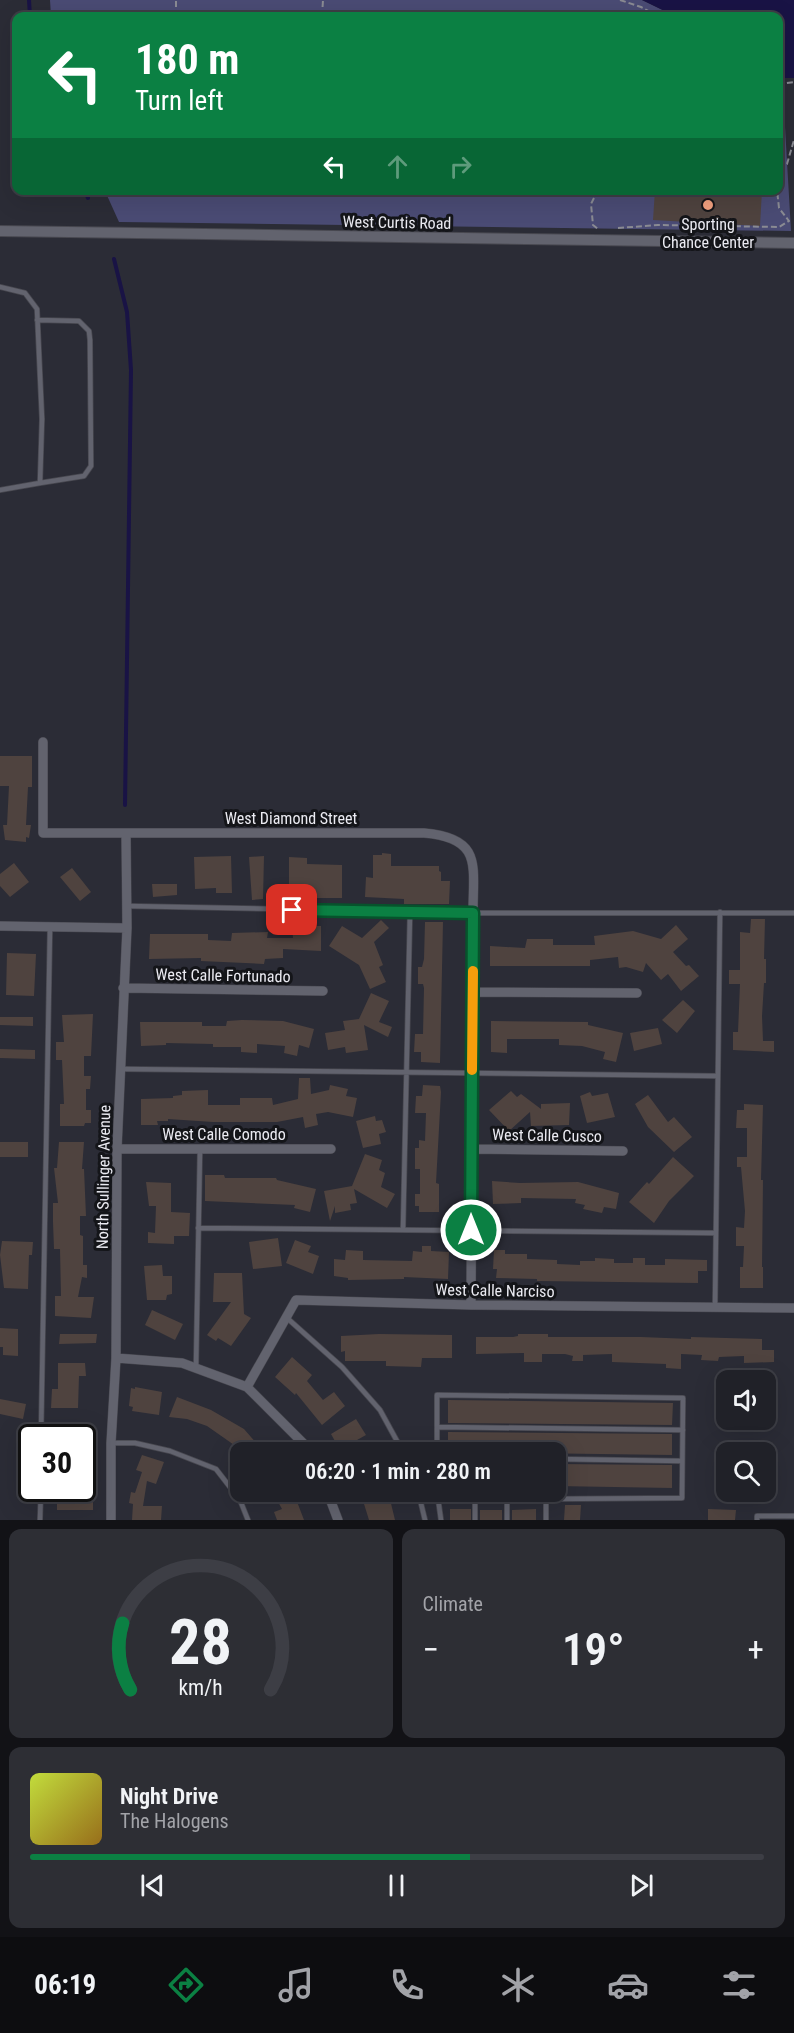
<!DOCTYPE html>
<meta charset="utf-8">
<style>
:root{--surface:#202128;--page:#2d2e34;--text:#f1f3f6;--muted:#a2a3a8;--line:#3d3e45;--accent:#0b8043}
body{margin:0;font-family:"Roboto Condensed",sans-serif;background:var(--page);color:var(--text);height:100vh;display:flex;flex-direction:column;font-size:22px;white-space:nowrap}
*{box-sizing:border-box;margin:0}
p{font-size:20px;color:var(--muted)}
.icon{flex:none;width:33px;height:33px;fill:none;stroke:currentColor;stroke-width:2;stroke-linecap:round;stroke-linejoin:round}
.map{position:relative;height:1520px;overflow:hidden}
.panel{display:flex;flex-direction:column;gap:9px;padding:9px;background:#121216;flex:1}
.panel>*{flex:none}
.top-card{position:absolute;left:12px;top:12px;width:771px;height:183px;border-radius:12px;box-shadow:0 6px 24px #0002,0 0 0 2px var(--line);background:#0b8043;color:#fff;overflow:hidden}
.controls{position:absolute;left:716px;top:1370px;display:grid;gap:12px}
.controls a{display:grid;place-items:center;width:60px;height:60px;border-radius:12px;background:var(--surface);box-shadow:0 6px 24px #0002,0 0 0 2px var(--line);font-size:30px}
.speed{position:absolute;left:18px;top:1424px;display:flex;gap:12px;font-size:30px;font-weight:700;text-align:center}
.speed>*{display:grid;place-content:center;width:78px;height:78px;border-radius:50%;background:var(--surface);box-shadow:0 6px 24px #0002,0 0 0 2px var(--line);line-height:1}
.speed .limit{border:3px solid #111;border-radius:9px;background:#fff;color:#111}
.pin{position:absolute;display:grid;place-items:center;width:51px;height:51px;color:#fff;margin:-26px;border-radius:12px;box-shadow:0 3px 9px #0006}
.me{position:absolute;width:66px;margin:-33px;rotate:0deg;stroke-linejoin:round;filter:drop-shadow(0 0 4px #0008)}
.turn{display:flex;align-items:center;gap:21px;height:126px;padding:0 24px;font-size:27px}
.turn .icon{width:78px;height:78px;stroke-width:2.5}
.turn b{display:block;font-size:42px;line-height:51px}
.lanes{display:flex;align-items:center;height:57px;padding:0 24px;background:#0003;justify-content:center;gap:30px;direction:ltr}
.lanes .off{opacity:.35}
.big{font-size:45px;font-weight:600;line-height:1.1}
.panel .widget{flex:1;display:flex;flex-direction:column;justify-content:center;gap:9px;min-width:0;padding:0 21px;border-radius:12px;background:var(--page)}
.panel .dial{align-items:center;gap:0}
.dial svg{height:156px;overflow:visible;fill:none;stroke:var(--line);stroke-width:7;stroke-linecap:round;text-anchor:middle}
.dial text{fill:var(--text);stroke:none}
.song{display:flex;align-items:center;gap:18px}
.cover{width:72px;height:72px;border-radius:9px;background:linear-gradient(135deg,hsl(70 70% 55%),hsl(40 70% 35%))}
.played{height:6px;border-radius:3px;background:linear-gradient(90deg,var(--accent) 60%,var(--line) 60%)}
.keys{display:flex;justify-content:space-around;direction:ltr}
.heat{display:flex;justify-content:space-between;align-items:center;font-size:33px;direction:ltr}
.panel .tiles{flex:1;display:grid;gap:9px;grid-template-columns:1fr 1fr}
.widget:last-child{grid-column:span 2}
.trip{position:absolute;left:230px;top:1442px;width:336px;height:60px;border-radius:12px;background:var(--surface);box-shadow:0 6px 24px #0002,0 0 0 2px var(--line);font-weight:600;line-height:60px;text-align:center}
.menu{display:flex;height:96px;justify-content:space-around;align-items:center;background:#0d0d10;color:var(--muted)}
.menu .icon{width:42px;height:42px}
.menu .current{color:var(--accent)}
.menu b{font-size:27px;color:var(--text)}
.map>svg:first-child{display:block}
.green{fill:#4a4b74}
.water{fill:#191345}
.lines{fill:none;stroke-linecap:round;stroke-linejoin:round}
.stream{stroke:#191345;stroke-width:4}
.building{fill:#4f433f}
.service-casing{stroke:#484850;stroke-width:6}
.minor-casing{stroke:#484850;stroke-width:10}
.tertiary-casing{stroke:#484850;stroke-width:12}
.path{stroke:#8a8b93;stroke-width:2;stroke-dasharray:6 3;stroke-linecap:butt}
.service{stroke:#62636e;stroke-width:4.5}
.minor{stroke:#62636e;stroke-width:9}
.tertiary{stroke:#62636e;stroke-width:10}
.route-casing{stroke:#07532c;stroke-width:15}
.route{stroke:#0b8043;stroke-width:10}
.slow{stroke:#f59e0b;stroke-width:10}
.poi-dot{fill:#f2a07f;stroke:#141519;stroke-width:2}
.labels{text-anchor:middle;stroke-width:6;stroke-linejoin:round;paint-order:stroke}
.street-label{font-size:16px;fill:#ebebf2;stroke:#141519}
.poi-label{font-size:16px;fill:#ebebf2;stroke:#141519}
</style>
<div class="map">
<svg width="794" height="1520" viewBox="0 0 794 1520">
<rect width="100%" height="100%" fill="#2b2c36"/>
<!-- green -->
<path class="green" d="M50 0H642L675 16H51Z
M779 89 783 92 791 231 119 222 105 191 778 190Z"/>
<!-- water -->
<path class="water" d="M642 0H794V78H779L778 16H675Z"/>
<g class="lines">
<!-- stream -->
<path class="stream" d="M29 0 30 16
M85 190 88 198
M114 259 127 312 131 370 125 805"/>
</g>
<!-- building -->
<path class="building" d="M655 190H762L760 226 653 220Z
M0 756H32V787H28L26 825H31L29 838 26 837V842L5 840 3 825H7L9 786H0Z
M382 853 391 854V866H439V871L441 872V881H450L449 904H404V899L365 897 366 877 373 878V855H382Z
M231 856 232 893H216V888L195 889 194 857Z
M264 856 263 899 252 900 249 857Z
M289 857 307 858V864L342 865V898H289Z
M14 863 29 882 10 897 0 886V874Z
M72 868 91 892 80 901 60 877Z
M152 884H177V895L153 897Z
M751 919H765L764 959H766V983H764L762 1016 763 1041H774V1052L733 1050V1032H738L740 984H729V970H740V932L750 933Z
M381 920 389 928 374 942 383 965 379 967 386 982 370 989 359 965 329 946 342 926 362 938Z
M425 922H443L440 1063 421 1062V1052H414L415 1034H423L424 988 423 984H418V967H422L424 959Z
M676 925 688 939 673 952 686 966 689 965 699 976 681 991 668 974 661 980 646 963 643 972 626 967 619 968 618 957 590 960V966H490V946L525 948 527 939H553V945H595L594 936 633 931 661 939Z
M292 926H321V951L283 949V958L265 959 264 964 201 961V958L149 959 150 934H208V940L231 941 232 933 268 932 267 938H293Z
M7 953 36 954 34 996 6 995Z
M371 993 389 1001 379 1022 392 1027 388 1037 364 1025 368 1050 346 1053 345 1047 328 1050 325 1033 345 1030 343 1021 359 1019Z
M683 1000 695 1011 677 1033 662 1020Z
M93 1014 91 1056H84V1076H91L90 1089H86V1110H91V1123H85L84 1126H60V1104H64L62 1060H56V1042H64L62 1015Z
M0 1017H33V1026L0 1025Z
M242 1020 283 1021 314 1029 309 1048 299 1045 297 1056 284 1053 285 1046 257 1044V1053L241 1052V1047H213V1044L166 1043V1045L141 1046 140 1022H202V1026H226L227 1021Z
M491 1021 588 1022V1025L623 1033 616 1062 603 1059 605 1052 582 1046 559 1045V1039H507V1053L491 1052Z
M658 1028 662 1044 634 1051 630 1033Z
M0 1049 35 1050V1059L0 1058Z
M299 1078H310L311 1094 329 1090 330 1085 348 1089 346 1096 357 1098 353 1117 328 1112 316 1114 318 1125 305 1128 303 1117 277 1122H213L168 1119V1121H157L158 1125H141V1099L173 1098V1096L182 1095V1091L208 1090V1105H240V1098H272L273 1105 298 1099Z
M423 1085 440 1086 441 1092 436 1183 439 1184V1212H419V1206H415V1194H420V1169H415V1148H419V1140L425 1141 426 1113H415L416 1096H422Z
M511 1091 517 1097 521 1094 541 1109V1104L570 1103 569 1125 531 1126 530 1112 509 1131 489 1110Z
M590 1092 592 1096 608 1093 615 1117 587 1123 580 1096Z
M648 1095 668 1122 674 1117 692 1137 674 1152 648 1127 635 1104Z
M744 1104 763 1105 761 1180H763L762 1267H763V1288H740V1267H743L744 1246H736V1227L744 1228 745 1211 741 1167H737V1157H747V1128H736L737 1110H744Z
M375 1116 376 1121 382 1120 386 1132 379 1134 381 1144 363 1148 356 1121Z
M0 1142H28V1157H0Z
M59 1142H84L82 1169H84L86 1216H80V1235L83 1236V1265H87V1278L82 1277 78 1297H94L91 1318 55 1316V1296H61L60 1249H54L53 1222V1203H58L54 1168H57Z
M365 1154 382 1160 379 1170 385 1173 381 1187 395 1194 387 1208 354 1189 357 1203 350 1204 351 1210 335 1213V1206L330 1221 324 1191 352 1186Z
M673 1157 694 1176 669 1201 654 1223 629 1202 647 1182 649 1184Z
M205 1175H224L225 1178H276L277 1180 316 1189 310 1212 294 1208 295 1205 205 1201Z
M492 1181 520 1183 578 1182 619 1193 616 1209 604 1207 602 1213 583 1209 585 1205 575 1203 576 1199 521 1198V1203L493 1204Z
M146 1182 171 1183V1212L190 1213 189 1236H174V1244L148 1243V1232L155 1233 156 1206H149Z
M278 1238 282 1266 253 1269 249 1242Z
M295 1240 311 1246 308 1252 319 1256 313 1274 286 1263Z
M2 1241 33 1242 32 1255H29L28 1289 4 1288 0 1255Z
M422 1246H431V1251L449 1252 448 1279 404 1277V1279L348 1280V1278L334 1276V1259L345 1260 346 1250 363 1251V1260L412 1261 413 1251 422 1252Z
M494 1250H505V1254H527V1259L557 1260V1264L580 1265V1261H595V1258L614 1259V1263H633V1258H645V1265H665V1259L707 1260V1271H698V1283L537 1281V1279L496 1278 497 1269H493Z
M162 1265 163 1276H172V1294L167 1295 166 1300H147L144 1266Z
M214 1273H242L244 1314 251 1318 231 1346 218 1338 216 1341 207 1335 231 1302H213Z
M152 1310 183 1324 175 1340 145 1325Z
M0 1328 18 1329V1356L3 1355V1347H0Z
M60 1334H97L96 1343 59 1344Z
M379 1334 452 1335V1358H422L421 1367 386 1366V1361H345V1351L341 1352V1336Z
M518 1334H548V1337H641L691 1339V1337L762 1339V1350H774V1362L744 1363V1356L719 1357 718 1361 701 1360 702 1355 681 1354V1369L666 1368V1364L612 1362V1354L583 1355V1361H572L573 1356 565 1354H542V1362H524V1353L476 1354V1337H513L518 1336Z
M292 1357 312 1375 307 1381 323 1400 334 1392 345 1406 322 1425 296 1393 295 1395 275 1377Z
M58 1363H85L86 1376H79L78 1408H51L52 1389H58Z
M135 1387 162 1392 159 1415 132 1411 133 1407 129 1406 131 1388 135 1389Z
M177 1397 211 1410 244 1429 264 1452H232L237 1447 207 1426 187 1419 169 1417Z
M0 1399 26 1404 23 1419 0 1414Z
M448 1400 673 1403 672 1425 448 1423Z
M356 1419 366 1435 357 1440 362 1452H341L331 1434Z
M46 1428H77V1437H45Z
M448 1432 672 1434V1455L448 1452Z
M142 1455 164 1462 156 1484 147 1481 143 1506H162L161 1520H132L133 1504 129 1503 131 1492 135 1493 142 1472 136 1470Z
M555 1464 672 1465V1488L555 1486Z
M272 1491H293L304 1520H277L274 1512 282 1509Z
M360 1491H388L395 1520H369Z
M93 1495V1510H57V1496Z
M565 1505H581L580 1520H564Z
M450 1509H471V1520H450Z
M536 1509V1520H512V1510Z
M708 1509 736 1510 735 1520H708Z
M480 1510H502V1520H480Z"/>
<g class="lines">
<defs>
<path id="service" d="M0 287 25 293 37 309 42 419 40 483 0 490
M37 320 79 321 89 331 90 340 91 466 84 476 40 483
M127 906 473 913H794
M121 1069 718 1076
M198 1228 716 1233
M403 1230 410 913
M715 1308 720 912
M287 1318 342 1367 380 1410 403 1452
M196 1368 200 1149
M437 1427 683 1430
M41 1437 50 927
M111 1443H135L170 1451 216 1469 240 1500 248 1520
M437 1452V1395L683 1398 682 1498 546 1499V1520
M555 1459 682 1461
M418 1491 425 1520
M437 1491 441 1520
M438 1497 546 1499
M40 1520 41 1488
M475 1520V1498
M507 1520V1498
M757 1520V1516H794"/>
<path id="minor" d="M43 742V833H424C483 838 473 866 473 913L471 1305
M0 926 127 928
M123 988 323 991
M473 992 637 993
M117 1149H331
M471 1149 623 1151
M116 1358 182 1363 247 1387 312 1452
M247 1387 296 1300 471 1305 794 1308
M327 1491 338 1520
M111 1520V1443L116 1358 117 1149 127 928 126 834"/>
<path id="tertiary" d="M0 231 794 243"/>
</defs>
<!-- service casing -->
<use href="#service" class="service-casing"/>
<!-- minor casing -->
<use href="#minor" class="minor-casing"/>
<!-- tertiary casing -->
<use href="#tertiary" class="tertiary-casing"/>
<!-- path -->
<path class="path" d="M620 0 641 7 658 16
M176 11 322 12
M176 16V0
M322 16 323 0
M778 84 794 82
M778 166 787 164 794 140
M598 190 591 204 593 225 598 229
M618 228 658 225 779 227 789 221 779 208 777 190"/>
<!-- service -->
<use href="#service" class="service"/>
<!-- minor -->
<use href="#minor" class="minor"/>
<!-- tertiary -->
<use href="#tertiary" class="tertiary"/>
</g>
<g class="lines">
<defs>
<path id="route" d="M292 910 473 913 471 1230"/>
</defs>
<!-- route casing -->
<use href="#route" class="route-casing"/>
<!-- route -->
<use href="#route" class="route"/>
<!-- slow -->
<path class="slow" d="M472 1070 473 971"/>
</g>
<!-- markers -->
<circle class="poi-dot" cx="708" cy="205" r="6"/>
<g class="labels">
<!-- street labels -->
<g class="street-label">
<text transform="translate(397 222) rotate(1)" y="6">West Curtis Road</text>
<text x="291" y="824">West Diamond Street</text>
<text transform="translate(223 975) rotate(1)" y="6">West Calle Fortunado</text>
<text x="224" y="1140">West Calle Comodo</text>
<text transform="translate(547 1135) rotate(1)" y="6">West Calle Cusco</text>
<text transform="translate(103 1177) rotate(-89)" y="6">North Sullinger Avenue</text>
<text transform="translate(495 1290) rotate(1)" y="6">West Calle Narciso</text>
</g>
<!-- poi labels -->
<g class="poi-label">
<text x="708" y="230">Sporting<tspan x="708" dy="18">Chance Center</tspan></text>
</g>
</g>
</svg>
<div class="controls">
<a><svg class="icon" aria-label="sound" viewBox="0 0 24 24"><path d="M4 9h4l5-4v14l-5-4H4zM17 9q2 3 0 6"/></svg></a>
<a><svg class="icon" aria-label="search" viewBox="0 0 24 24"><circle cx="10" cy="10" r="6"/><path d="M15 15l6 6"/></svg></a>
</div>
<div class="speed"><div class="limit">30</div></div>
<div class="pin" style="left:292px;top:910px;background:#d93025"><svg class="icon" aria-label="arrive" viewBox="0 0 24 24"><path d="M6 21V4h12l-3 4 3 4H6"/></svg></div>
<svg class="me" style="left:471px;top:1230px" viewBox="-20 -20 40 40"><circle r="17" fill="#0b8043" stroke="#fff" stroke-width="3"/><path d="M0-11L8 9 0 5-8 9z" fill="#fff"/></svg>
<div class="trip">06:20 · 1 min · 280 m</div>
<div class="top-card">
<div class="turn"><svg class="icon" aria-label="left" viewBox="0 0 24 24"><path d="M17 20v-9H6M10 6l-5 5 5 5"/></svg><div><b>180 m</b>Turn left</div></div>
<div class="lanes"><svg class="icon" aria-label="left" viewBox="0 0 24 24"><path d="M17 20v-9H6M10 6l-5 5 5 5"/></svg><svg class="icon off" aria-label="ahead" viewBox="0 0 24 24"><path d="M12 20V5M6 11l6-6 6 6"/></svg><svg class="icon off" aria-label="right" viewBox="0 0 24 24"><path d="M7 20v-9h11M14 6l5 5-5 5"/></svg></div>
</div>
</div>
<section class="panel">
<div class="tiles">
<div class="widget dial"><svg viewBox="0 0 100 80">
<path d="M14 69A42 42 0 1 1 86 69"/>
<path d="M14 69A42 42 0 0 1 10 35" stroke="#0b8043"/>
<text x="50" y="56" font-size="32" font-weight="700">28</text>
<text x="50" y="72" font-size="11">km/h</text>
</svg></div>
<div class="widget"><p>Climate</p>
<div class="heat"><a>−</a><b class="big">19°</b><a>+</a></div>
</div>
<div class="widget">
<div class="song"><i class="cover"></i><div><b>Night Drive</b><p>The Halogens</p></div></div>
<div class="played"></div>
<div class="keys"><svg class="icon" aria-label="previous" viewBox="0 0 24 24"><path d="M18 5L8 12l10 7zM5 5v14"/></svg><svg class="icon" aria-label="pause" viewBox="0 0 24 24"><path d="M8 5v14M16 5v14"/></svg><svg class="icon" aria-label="next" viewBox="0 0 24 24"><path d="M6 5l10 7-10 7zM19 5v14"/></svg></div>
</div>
</div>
</section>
<nav class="menu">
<b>06:19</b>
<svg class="icon current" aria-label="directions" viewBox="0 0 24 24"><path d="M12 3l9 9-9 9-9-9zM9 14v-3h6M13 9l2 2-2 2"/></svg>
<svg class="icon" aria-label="music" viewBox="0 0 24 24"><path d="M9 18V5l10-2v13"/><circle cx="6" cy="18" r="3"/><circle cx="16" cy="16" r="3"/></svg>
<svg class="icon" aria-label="phone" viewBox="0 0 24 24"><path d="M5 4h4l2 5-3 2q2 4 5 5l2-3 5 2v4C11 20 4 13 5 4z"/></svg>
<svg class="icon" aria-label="climate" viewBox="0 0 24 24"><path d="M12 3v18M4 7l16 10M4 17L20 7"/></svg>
<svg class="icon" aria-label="car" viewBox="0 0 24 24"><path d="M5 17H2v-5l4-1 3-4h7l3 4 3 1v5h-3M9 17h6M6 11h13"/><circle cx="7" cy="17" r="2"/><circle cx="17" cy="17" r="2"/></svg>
<svg class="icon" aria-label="filters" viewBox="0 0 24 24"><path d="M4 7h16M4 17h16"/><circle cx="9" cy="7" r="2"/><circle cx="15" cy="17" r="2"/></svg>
</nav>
